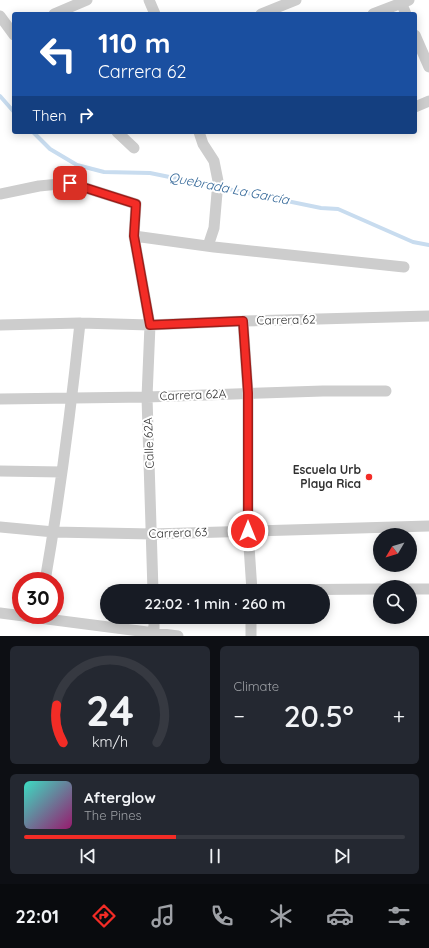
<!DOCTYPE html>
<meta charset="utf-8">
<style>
:root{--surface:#171b24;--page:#242831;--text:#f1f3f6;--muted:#9ea1a6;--line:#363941;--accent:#f32c26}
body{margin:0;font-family:Quicksand,sans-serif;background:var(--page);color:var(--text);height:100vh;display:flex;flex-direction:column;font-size:15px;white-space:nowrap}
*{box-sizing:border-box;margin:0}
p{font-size:13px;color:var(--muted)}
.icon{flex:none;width:22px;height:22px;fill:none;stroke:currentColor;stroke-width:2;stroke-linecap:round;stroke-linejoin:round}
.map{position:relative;height:636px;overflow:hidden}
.side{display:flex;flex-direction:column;gap:10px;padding:10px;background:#0d0f14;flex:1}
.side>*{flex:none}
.top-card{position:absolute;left:12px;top:12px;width:405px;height:122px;border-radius:4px;box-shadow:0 2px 10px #0003;background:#1a4fa0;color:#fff;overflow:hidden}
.needle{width:26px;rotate:232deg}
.tools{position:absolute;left:373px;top:528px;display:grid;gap:8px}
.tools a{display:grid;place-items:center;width:44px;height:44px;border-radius:50%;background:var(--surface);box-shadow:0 2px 10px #0003;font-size:20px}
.speed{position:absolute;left:12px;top:572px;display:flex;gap:8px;font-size:20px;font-weight:700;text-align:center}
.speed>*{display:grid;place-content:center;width:52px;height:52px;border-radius:50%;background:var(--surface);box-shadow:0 2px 10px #0003;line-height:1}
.speed .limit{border:6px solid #d22;background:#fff;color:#111}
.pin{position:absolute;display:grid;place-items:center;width:34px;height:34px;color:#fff;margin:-17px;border-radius:8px;box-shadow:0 2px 6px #0006}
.me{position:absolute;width:44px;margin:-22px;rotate:0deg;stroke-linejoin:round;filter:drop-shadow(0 0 3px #0008)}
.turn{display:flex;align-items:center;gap:14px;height:84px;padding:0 20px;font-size:18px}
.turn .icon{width:52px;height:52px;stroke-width:2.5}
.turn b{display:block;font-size:28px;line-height:34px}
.then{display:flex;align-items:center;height:38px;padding:0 20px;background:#0003;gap:8px;font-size:15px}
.big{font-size:30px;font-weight:600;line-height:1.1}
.side .widget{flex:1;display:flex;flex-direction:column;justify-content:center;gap:6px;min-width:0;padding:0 14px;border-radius:6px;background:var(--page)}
.side .dial{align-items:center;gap:0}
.dial svg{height:104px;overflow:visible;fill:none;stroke:var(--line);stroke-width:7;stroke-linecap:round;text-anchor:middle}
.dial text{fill:var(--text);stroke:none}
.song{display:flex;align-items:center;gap:12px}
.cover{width:48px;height:48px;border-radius:6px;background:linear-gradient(135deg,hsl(170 70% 55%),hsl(320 70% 35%))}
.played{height:4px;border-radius:2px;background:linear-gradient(90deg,var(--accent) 40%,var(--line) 40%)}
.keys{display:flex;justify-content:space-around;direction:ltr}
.heat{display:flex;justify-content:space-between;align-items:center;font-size:22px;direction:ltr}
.side .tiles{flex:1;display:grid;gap:10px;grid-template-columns:1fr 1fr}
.widget:last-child{grid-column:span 2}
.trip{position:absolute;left:100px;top:584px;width:230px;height:40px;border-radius:20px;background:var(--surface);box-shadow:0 2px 10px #0003;font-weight:600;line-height:40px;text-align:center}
.tab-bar{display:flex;height:64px;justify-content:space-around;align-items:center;background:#090b0e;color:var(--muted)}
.tab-bar .icon{width:28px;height:28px}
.tab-bar .selected{color:var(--accent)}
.tab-bar b{font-size:18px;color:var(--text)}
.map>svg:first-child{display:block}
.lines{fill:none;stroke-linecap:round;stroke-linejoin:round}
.stream{stroke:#c8dcef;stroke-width:4}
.street{stroke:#cdcdcd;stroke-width:11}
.route-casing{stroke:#9e1d19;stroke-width:10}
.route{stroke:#f32c26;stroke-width:7}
.poi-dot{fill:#f32c26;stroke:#fff;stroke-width:1.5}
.labels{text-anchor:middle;stroke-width:4;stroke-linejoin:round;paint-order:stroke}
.street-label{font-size:12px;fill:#303030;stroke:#fff}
.poi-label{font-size:12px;font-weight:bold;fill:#303030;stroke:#fff;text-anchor:end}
.water-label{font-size:13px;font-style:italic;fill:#376a9a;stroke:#fff}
</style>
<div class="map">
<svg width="429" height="636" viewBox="0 0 429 636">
<rect width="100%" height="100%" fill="#fff"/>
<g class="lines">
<!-- stream -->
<path class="stream" d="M0 96 14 112
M33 132 50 149 77 165 104 172 150 173 321 208 338 209 413 242 429 245"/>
<!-- street -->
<path class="street" d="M149 0 155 14
M400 0 406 14
M54 14 87 0
M261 14 296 0
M373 14 409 0
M0 16 14 35
M415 35 429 67
M415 107 429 101
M117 132 134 148
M199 132 203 144 214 161 218 181 214 228 208 246
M0 194 39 186 70 183 136 204 134 236 150 325 147 397 153 591
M134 236 214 247 404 267
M243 321 248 393V531L252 591
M0 325 80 323 150 325 243 321 429 316
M0 399 147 397 323 391H386
M0 471 62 472
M0 527 54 532 152 534 429 526
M45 581C60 495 71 409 80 323
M410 589H429
M252 590 380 589
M0 613 178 636
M154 617V632
M251 636V617"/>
</g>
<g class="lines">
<defs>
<path id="route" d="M70 183 136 204 134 236 150 325 243 321 248 393V531"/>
</defs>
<!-- route casing -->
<use href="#route" class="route-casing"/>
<!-- route -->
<use href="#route" class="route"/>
</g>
<!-- markers -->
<circle class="poi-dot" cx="369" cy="477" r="4"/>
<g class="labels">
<!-- street labels -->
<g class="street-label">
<text transform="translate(286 320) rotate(-1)" y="4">Carrera 62</text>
<text transform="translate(193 395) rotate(-2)" y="4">Carrera 62A</text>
<text transform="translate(149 443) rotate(-92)" y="4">Calle 62A</text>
<text transform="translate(178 533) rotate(-2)" y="4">Carrera 63</text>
</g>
<!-- poi labels -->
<g class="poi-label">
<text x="361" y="474">Escuela Urb<tspan x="361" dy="14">Playa Rica</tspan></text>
</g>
<!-- water labels -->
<g class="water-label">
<text transform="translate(229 188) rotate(11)" y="5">Quebrada La García</text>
</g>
</g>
</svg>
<div class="tools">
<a><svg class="needle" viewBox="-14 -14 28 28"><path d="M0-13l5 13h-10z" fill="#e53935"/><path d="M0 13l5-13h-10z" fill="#9ea1a6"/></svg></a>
<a><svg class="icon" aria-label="search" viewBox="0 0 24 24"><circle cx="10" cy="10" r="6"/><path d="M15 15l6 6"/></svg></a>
</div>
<div class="speed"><div class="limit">30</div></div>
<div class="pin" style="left:70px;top:183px;background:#d93025"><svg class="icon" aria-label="arrive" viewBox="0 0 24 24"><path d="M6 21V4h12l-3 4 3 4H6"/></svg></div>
<svg class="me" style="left:248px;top:531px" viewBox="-20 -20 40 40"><circle r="17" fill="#f32c26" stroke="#fff" stroke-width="3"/><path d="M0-11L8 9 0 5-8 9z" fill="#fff"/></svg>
<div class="trip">22:02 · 1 min · 260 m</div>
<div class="top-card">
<div class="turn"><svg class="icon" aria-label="left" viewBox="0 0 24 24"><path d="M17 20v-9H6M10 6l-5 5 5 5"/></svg><div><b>110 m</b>Carrera 62</div></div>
<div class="then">Then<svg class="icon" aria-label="right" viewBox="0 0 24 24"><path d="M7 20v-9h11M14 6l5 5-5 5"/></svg></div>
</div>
</div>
<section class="side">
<div class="tiles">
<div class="widget dial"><svg viewBox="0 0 100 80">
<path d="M14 69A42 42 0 1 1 86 69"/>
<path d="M14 69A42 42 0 0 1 9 40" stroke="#f32c26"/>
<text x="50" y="56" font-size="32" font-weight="700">24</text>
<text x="50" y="72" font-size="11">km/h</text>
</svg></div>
<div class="widget"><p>Climate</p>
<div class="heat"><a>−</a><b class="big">20.5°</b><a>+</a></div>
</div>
<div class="widget">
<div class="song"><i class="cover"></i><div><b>Afterglow</b><p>The Pines</p></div></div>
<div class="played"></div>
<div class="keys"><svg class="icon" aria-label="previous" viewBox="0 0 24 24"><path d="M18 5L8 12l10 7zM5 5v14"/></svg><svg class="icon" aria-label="pause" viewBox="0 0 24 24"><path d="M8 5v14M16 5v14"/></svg><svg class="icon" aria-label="next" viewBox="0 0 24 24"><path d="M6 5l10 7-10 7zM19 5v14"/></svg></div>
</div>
</div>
</section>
<nav class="tab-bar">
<b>22:01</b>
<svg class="icon selected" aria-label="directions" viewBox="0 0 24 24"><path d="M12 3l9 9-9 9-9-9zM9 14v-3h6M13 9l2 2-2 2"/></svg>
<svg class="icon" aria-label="music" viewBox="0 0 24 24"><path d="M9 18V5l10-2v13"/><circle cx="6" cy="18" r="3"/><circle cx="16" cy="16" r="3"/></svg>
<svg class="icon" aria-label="phone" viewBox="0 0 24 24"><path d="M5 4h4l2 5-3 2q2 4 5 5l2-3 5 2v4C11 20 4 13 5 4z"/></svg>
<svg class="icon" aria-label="climate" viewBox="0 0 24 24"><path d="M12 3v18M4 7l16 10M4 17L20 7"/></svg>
<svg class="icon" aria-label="car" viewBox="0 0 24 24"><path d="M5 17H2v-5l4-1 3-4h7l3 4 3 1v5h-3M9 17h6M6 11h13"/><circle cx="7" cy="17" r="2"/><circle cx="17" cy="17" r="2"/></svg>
<svg class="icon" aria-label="filters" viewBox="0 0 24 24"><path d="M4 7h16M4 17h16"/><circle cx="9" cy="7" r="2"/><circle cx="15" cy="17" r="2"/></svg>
</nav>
